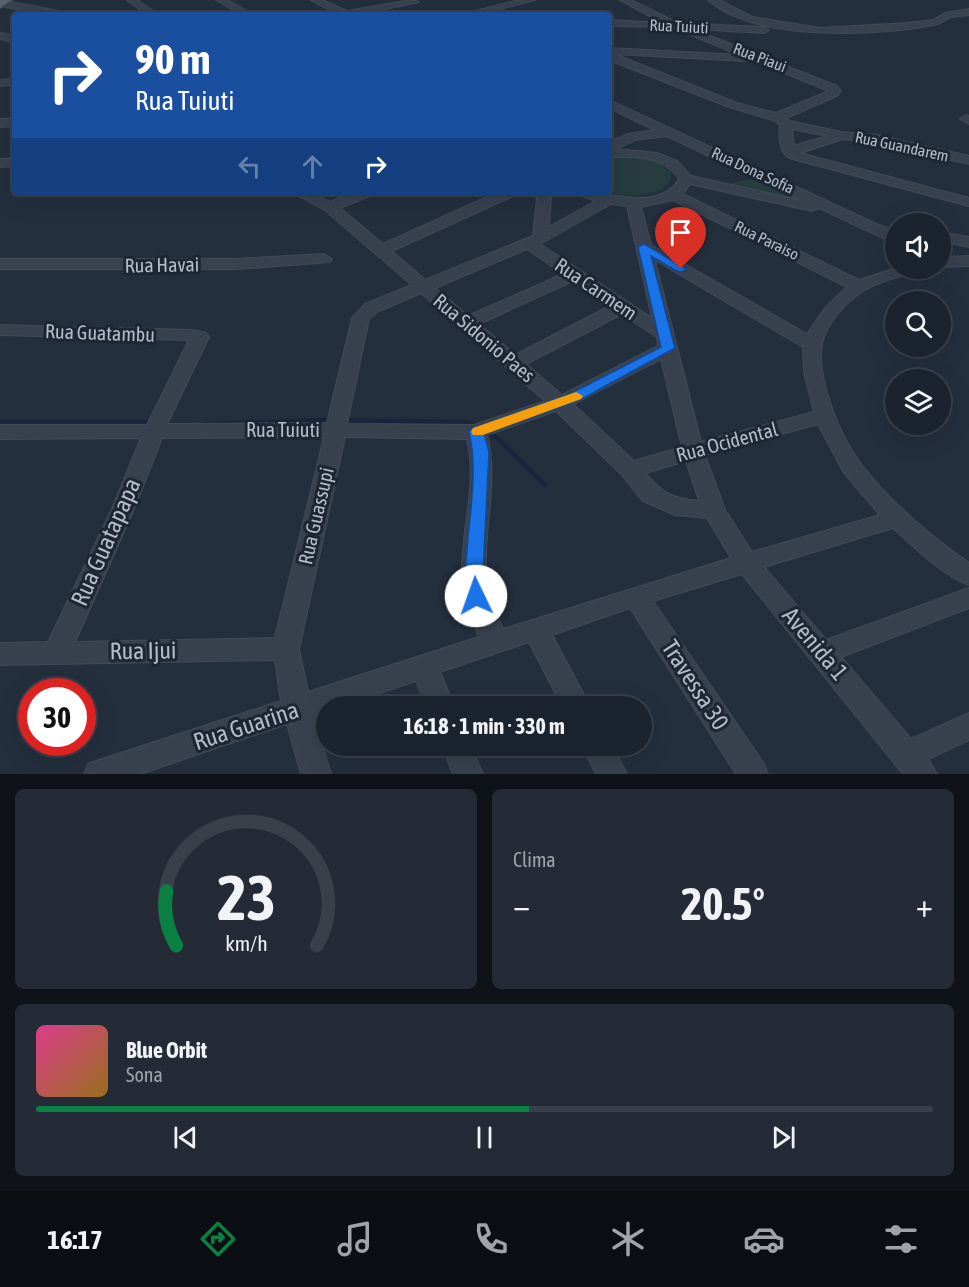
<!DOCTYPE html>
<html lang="pt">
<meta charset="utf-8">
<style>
:root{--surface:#1b232e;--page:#242b36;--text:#f1f3f6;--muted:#a0a4aa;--line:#39404a;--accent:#0b8043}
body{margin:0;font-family:"Asap Condensed",sans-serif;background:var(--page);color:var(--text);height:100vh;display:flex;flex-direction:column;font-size:22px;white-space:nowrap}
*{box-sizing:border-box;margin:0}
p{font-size:20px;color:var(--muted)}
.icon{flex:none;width:33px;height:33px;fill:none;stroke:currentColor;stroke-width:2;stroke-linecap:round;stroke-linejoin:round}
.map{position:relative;height:774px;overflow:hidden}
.sheet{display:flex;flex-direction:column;gap:15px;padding:15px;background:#0f1319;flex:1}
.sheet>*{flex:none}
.banner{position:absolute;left:12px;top:12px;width:600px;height:183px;border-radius:6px;box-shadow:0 6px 24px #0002,0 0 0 2px var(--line);background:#1a4fa0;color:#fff;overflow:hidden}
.tools{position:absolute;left:885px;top:213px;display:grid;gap:12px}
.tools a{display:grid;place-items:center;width:66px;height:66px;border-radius:50%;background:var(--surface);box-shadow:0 6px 24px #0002,0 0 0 2px var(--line);font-size:30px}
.speed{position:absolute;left:18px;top:678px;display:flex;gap:12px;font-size:30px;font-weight:700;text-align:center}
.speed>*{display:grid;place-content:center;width:78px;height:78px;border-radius:50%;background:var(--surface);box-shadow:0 6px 24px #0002,0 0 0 2px var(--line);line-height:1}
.speed .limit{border:9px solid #d22;background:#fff;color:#111}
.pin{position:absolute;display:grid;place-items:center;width:51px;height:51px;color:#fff;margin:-62px -26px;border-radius:50% 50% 50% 0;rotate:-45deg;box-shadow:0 0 6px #0007}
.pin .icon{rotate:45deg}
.me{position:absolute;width:66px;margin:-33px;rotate:357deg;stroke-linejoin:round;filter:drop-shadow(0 0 4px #0008)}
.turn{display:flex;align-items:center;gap:21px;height:126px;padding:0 24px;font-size:27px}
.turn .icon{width:78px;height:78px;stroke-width:2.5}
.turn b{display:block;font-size:42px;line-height:51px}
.lanes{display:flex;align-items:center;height:57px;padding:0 24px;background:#0003;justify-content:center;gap:30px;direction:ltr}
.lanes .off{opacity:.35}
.big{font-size:45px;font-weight:700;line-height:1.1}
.sheet .tile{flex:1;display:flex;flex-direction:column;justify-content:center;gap:9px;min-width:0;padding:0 21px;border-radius:9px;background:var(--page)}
.sheet .dial{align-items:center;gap:0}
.dial svg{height:156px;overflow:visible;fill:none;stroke:var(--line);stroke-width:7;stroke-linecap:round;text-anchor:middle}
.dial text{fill:var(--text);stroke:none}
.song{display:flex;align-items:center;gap:18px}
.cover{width:72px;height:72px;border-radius:9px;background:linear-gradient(135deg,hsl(330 70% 55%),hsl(40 70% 35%))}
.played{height:6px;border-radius:3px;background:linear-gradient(90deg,var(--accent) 55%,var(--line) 55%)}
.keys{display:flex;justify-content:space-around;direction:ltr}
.heat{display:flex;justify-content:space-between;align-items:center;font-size:33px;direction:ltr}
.sheet .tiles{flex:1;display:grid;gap:15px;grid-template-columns:1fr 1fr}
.tile:last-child{grid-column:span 2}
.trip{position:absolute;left:316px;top:696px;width:336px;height:60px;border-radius:30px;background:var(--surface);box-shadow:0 6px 24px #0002,0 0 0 2px var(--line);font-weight:700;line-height:60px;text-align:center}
.tabs{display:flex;height:96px;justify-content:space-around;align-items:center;background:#0b0e12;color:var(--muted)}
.tabs .icon{width:42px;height:42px}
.tabs .current{color:var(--accent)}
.tabs b{font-size:27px;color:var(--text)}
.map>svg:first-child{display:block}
.green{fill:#263c3f}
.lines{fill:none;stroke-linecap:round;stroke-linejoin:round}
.stream{stroke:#17263c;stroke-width:4.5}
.minor-casing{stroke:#414a57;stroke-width:2}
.major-casing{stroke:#414a57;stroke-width:2}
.minor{fill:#38414e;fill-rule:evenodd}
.major{fill:#56606e;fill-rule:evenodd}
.route{fill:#1a73e8;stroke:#114b97;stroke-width:1.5}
.slow{fill:#f59e0b}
.labels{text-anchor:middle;stroke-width:6;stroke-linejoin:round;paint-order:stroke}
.far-street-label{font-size:16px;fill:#b4bcc9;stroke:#1d2633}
.street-label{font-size:20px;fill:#b4bcc9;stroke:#1d2633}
.near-street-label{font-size:24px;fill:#b4bcc9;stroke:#1d2633}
</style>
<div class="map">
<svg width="969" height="774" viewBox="0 0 969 774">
<rect width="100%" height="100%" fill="#242f3e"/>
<!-- green -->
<path class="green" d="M609 155C631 156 653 156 670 172L671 179C659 200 624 196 603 192H609Z
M760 178 847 215 895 228V235L847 215 723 184Z"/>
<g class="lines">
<!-- stream -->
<path class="stream" d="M343 420 468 422 477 427
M0 422H152
M205 424 332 420
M485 431 497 438 545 485"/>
<defs>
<path id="minor" d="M0 0 64 12 69 15H49L0 6Z
M127 0H137L159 15H148Z
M216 0H227L254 15H242Z
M311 0H322L347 11 411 0 419 2 356 15H340Z
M519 0H535L477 15H460Z
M620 0H631L680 24 837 86 841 91 837 96 786 118 790 121 841 132 876 135 969 156V164L876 143 843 139 800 153 969 198V206L789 158C778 151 779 137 780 125L773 120 729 107 609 60 610 48 740 55 672 27 609 26V20L663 23ZM614 54 745 61 750 59 829 91 776 113 737 103ZM792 129 827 136 794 146Z
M708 0H719L752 17 820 28 908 23 933 20 945 13 969 9V15C963 16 956 16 951 17 945 19 941 24 934 25 875 36 756 42 708 0Z
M697 24 764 27 769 30 764 33 694 29 692 27Z
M0 33 15 36V42L0 39Z
M15 79V85L0 86V80Z
M609 100 896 233V244L819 208 812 211 690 184 683 194 859 280 896 268H922L920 271C901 277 880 280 863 291 846 302 826 323 822 344 816 378 840 437 861 464 891 503 929 535 969 563V585C944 577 913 546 893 528L764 567 826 640 969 588V608L841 657 911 739 969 713V740L928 759 937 774H903L742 574 653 601 764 764 768 774H736L630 608 552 635 590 706H562L529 642 440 672 454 706H426L416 681 340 706H327V711L313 716 331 774H301L287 724 140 774H84L88 764 99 760 281 701 275 660 0 665V643L48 642 112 509 141 438 0 439V425H147L189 340 0 335V325L193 330 206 333 209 337 167 424 327 423 352 318 365 304 412 285 325 210 292 192H310L330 202 355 192H374L372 195 340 208 383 244 498 192H517L515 195 392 251 425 280 533 236 537 198 532 192H547L551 197 549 227 596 201 579 195 577 192C609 192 659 212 679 179 664 156 634 156 609 157V142L628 134 655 130 609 108ZM667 136 803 201 691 176 677 161 657 153 616 149 635 140ZM673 200 847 287 825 308 807 334 651 245 641 207ZM611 204 627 206 652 318 540 244ZM527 249 563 274 468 316 435 288ZM655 260 803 347 804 372 814 412 701 442ZM573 281 610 306 515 355 479 324ZM421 293 545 401 474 425 347 424 369 319 377 312ZM622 314 657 337 658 346 562 395 526 364ZM661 359 682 447 634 461 573 404ZM556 411 622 475 643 501 675 515 707 518 731 558 503 629C495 612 488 594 486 576 483 528 499 482 487 435ZM818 424 844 473 880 515 752 552 725 510 705 455ZM324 437 275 638 75 642 134 509 162 438ZM345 437 467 439C478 483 461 529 462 574 462 596 471 617 479 637L308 692 299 649ZM686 461 699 501C672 499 662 493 645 473Z
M966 115 969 116V124L960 119Z
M15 118V126L0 127V119Z
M15 158V166L0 167V159Z
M940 232 969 237V247L940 241Z
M324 254 332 259 330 262 236 269H0V259H236Z
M969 256V266L940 267V257Z
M442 746H470L483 774H453Z
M582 746H612L627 774H596Z"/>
<path id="major" d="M0 0H12L0 8Z"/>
</defs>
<!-- minor casing -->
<use href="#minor" class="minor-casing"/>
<!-- major casing -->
<use href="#major" class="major-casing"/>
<!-- minor -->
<use href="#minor" class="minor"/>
<!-- major -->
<use href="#major" class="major"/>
</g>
<!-- route -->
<path class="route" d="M644 244 687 269 681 272 677 271 651 256 675 348 580 400 484 434 489 452 483 573 485 596 482 601 476 603 470 601C462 586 466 565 467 549 470 511 478 469 469 432L471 429 570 394 661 347 638 247Z"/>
<!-- slow -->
<path class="slow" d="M576 392 583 396 581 399 483 435H473L471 432 473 428Z"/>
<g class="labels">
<!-- far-street labels -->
<g class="far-street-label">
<text transform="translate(679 26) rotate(3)" y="6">Rua Tuiuti</text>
<text transform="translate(760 57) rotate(21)" y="6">Rua Piaui</text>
<text transform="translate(902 146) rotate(12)" y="6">Rua Guandarem</text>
<text transform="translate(753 170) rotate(25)" y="6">Rua Dona Sofia</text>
<text transform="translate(767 240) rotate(26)" y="6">Rua Paraiso</text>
</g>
<!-- street labels -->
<g class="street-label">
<text transform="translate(162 265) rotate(-1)" y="7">Rua Havai</text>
<text transform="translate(596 289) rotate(34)" y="7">Rua Carmem</text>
<text transform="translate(100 333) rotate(2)" y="7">Rua Guatambu</text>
<text transform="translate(484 338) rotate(40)" y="7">Rua Sidonio Paes</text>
<text x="283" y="437">Rua Tuiuti</text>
<text transform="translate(727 442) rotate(-15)" y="7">Rua Ocidental</text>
<text transform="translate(316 516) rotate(-77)" y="7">Rua Guassupi</text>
</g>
<!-- near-street labels -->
<g class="near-street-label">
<text transform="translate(106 542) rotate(-66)" y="8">Rua Guatapapa</text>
<text transform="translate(815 644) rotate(50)" y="8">Avenida 1</text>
<text transform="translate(143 651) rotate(-1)" y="8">Rua Ijui</text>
<text transform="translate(695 685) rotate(57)" y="8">Travessa 30</text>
<text transform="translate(246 726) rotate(-18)" y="8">Rua Guarina</text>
</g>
</g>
</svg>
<div class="tools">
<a><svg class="icon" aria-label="sound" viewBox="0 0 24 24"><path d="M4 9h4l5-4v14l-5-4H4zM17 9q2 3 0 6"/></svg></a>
<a><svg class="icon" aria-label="search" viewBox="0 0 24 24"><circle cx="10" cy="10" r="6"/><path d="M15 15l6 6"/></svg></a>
<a><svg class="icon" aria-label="layers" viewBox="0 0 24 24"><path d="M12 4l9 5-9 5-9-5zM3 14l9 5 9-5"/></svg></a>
</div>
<div class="speed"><div class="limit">30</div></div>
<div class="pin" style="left:681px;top:269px;background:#d93025"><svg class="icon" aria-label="arrive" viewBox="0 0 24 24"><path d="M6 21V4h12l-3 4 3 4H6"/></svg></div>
<svg class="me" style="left:476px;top:596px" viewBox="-20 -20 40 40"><circle r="19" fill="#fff"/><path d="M0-13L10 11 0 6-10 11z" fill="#1a73e8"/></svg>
<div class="trip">16:18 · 1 min · 330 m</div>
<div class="banner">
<div class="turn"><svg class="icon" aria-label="right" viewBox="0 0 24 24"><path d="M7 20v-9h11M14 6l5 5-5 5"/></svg><div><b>90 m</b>Rua Tuiuti</div></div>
<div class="lanes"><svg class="icon off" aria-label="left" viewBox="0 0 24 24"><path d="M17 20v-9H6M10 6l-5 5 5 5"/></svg><svg class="icon off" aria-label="ahead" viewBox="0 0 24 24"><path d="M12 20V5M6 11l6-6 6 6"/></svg><svg class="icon" aria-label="right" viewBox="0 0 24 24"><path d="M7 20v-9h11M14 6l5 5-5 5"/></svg></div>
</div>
</div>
<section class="sheet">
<div class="tiles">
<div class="tile dial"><svg viewBox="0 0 100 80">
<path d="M14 69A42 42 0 1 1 86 69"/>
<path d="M14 69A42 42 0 0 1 9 41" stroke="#0b8043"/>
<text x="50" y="56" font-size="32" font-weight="700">23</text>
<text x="50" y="72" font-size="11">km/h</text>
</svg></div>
<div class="tile"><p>Clima</p>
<div class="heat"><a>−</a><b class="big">20.5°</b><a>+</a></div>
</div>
<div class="tile">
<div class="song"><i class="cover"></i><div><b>Blue Orbit</b><p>Sona</p></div></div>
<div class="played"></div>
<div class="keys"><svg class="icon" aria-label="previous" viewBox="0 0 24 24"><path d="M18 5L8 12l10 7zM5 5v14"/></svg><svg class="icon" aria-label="pause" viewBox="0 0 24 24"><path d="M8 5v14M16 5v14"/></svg><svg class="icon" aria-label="next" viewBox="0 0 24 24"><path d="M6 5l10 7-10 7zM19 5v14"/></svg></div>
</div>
</div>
</section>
<nav class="tabs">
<b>16:17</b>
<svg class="icon current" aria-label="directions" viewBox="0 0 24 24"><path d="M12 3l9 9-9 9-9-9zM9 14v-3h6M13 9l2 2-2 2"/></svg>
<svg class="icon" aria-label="music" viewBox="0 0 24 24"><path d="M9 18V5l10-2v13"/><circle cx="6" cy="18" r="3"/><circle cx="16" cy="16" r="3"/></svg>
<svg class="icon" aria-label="phone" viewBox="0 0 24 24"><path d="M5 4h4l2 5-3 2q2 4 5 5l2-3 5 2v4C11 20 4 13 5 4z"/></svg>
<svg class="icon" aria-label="climate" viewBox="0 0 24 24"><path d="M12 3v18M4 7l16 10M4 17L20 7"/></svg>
<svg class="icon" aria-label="car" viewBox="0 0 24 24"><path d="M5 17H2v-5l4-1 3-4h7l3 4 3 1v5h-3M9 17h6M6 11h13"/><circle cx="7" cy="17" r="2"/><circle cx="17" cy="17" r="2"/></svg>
<svg class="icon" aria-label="filters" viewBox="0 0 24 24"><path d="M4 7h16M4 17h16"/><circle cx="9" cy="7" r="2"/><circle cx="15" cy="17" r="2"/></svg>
</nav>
